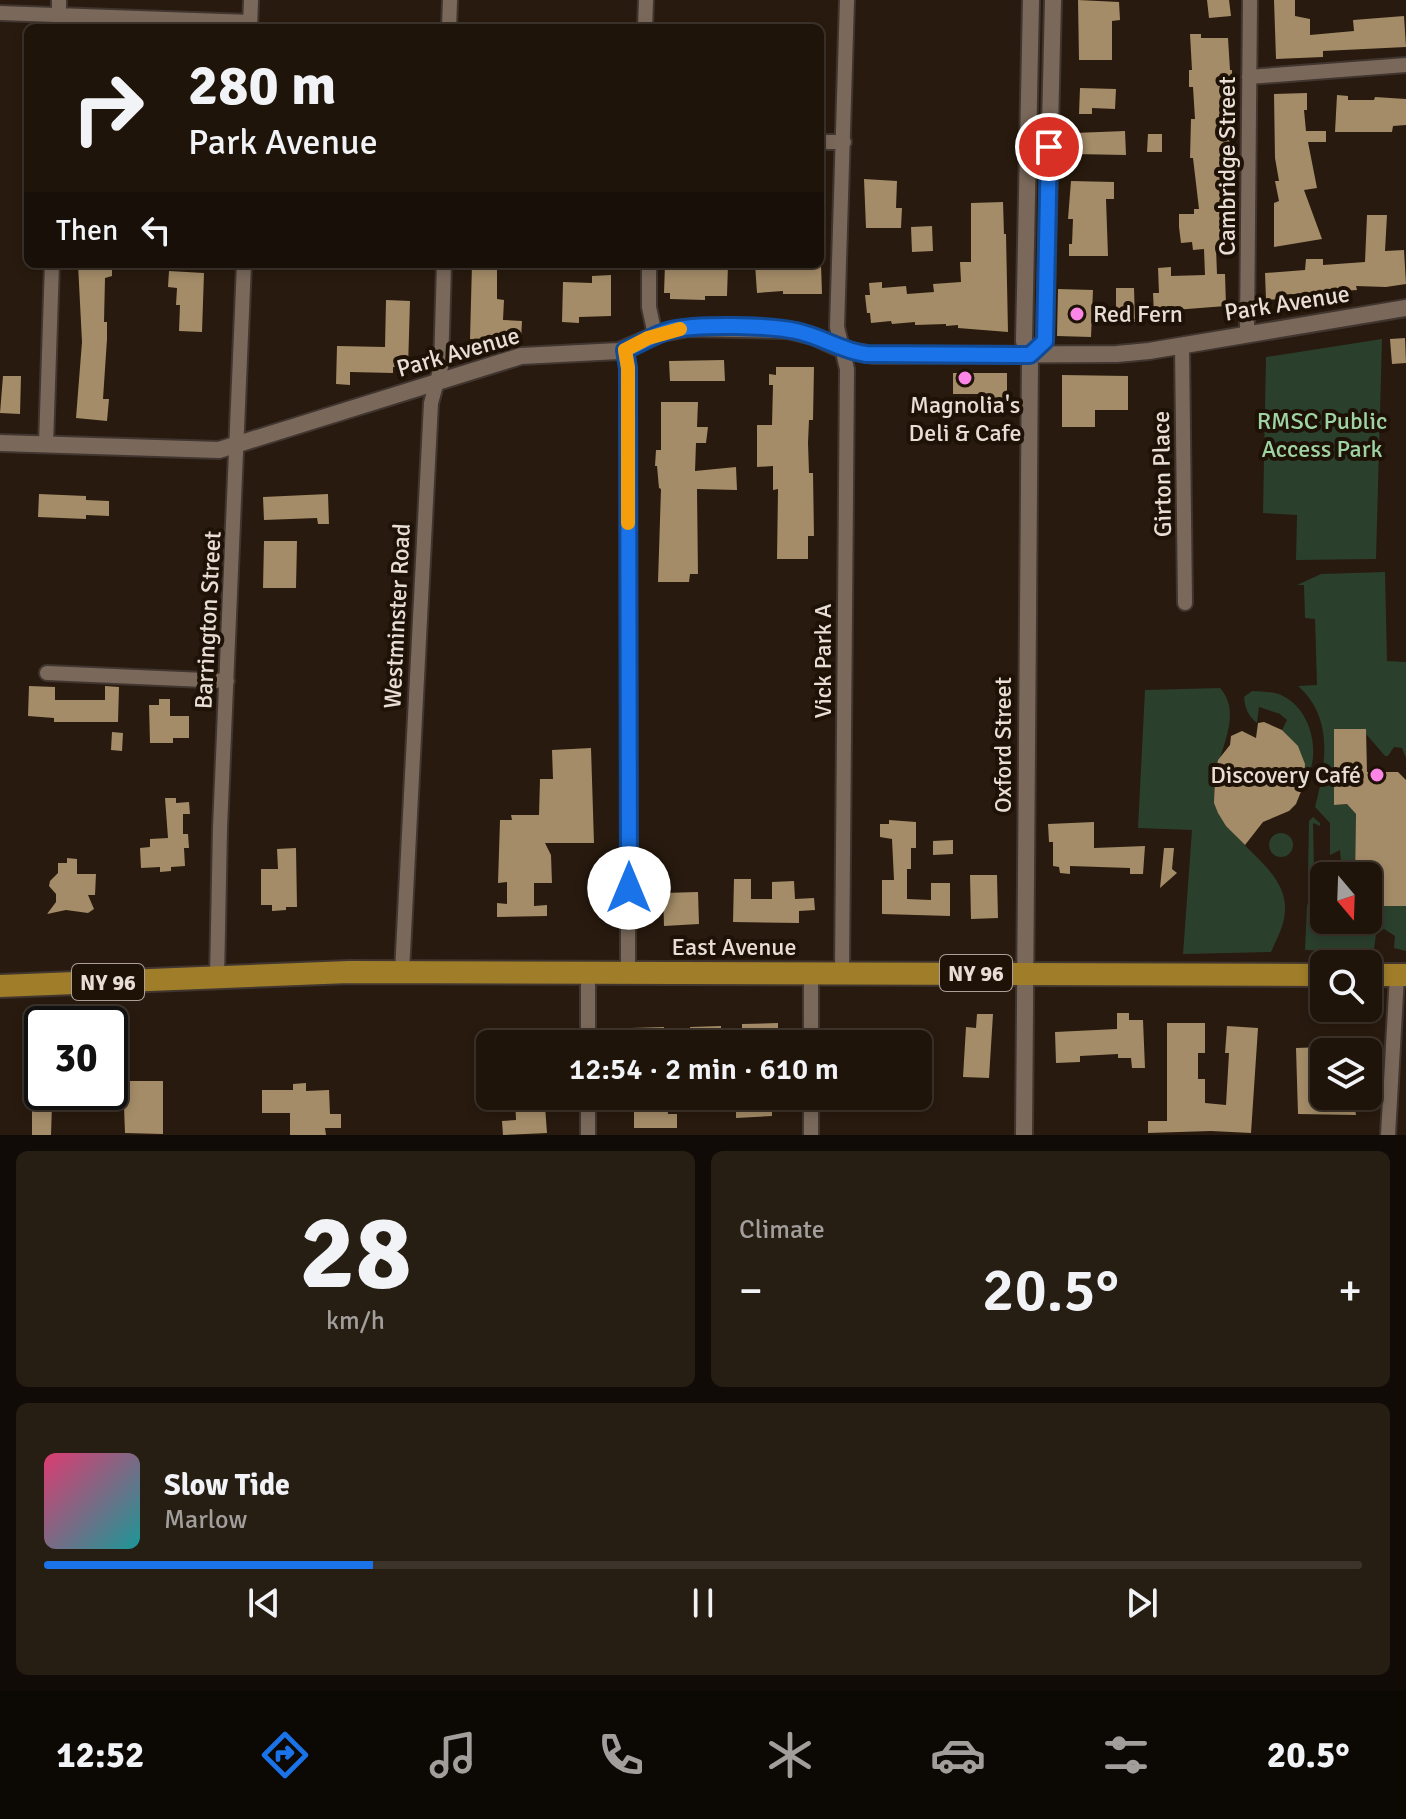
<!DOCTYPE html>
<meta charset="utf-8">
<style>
:root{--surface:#1e140a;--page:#261d13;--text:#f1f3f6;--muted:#a19e9c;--line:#3c332b;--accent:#1a73e8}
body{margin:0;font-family:Signika,sans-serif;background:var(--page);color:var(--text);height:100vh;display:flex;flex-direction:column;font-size:30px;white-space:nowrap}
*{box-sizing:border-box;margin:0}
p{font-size:26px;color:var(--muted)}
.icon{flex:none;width:44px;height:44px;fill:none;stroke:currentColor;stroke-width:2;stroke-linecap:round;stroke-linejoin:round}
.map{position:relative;height:1135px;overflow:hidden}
.side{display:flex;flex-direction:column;gap:16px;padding:16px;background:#100b06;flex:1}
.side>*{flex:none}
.hud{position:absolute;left:24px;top:24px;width:800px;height:244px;border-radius:12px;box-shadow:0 4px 12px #0003,0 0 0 2px var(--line);background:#1e140a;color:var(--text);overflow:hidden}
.needle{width:52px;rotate:161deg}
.buttons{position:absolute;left:1310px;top:862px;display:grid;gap:16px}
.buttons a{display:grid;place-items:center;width:72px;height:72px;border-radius:12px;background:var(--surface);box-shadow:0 4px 12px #0003,0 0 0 2px var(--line);font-size:40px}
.speed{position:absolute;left:24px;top:1006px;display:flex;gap:16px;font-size:40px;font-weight:700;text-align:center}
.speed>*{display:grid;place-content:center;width:104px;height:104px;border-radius:50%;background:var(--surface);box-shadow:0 4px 12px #0003,0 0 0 2px var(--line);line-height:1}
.speed .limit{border:4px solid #111;border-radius:12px;background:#fff;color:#111}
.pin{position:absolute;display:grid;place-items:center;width:68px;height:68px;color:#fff;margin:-34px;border:4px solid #fff;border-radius:50%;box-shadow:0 2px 8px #0007}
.me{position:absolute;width:88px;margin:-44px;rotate:0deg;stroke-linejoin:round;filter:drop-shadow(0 0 6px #0008)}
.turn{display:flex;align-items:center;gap:28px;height:168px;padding:0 32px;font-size:36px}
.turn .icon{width:104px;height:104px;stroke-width:2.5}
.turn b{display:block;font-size:56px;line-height:68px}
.then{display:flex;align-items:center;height:76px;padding:0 32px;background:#0003;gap:16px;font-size:30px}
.big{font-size:60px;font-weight:600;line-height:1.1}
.side .widget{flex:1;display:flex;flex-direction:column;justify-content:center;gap:12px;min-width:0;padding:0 28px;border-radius:12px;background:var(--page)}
.side .dial{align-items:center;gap:0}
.dial b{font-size:104px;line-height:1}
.song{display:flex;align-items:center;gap:24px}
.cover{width:96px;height:96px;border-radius:12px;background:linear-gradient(135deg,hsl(340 70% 55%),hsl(180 70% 35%))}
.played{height:8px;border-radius:4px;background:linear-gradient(90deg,var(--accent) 25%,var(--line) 25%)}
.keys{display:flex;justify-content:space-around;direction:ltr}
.heat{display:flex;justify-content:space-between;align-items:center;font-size:44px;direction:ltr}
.side .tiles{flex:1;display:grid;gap:16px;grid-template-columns:1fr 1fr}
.widget:last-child{grid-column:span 2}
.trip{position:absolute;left:476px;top:1030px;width:456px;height:80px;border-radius:12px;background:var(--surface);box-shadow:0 4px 12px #0003,0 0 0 2px var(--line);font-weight:600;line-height:80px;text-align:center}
.tab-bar{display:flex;height:128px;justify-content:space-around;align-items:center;background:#0c0804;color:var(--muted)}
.tab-bar .icon{width:56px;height:56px}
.tab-bar .current{color:var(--accent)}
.tab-bar b{font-size:36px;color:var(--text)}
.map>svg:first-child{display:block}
.green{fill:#2b3f2d}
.building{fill:#a48c68}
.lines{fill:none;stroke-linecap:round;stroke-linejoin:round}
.minor-casing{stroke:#40352f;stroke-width:18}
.tertiary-casing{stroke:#40352f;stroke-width:20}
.primary-casing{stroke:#40352f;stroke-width:26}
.minor{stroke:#7a695b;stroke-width:14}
.tertiary{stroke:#7a695b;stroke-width:16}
.primary{stroke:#9f7d29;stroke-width:22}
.route-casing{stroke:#114b97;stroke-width:20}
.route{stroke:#1a73e8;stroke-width:14}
.slow{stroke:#f59e0b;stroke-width:14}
.poi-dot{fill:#fb86e5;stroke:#1e1106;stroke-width:3}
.labels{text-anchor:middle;stroke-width:8;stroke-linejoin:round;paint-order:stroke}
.shield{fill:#1e1106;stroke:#aba098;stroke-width:2}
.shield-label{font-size:22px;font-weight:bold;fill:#e8ded6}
.street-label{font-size:24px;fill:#e8ded6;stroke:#1e1106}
.poi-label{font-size:24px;fill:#e8ded6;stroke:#1e1106;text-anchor:start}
.park-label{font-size:24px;fill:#9ed4a3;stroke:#1e1106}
</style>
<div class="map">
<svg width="1406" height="1135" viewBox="0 0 1406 1135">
<rect width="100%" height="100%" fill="#281a0e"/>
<!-- green -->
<path class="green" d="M1382 339 1376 559 1296 560 1297 515 1263 513 1266 357Z
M1385 572 1387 661 1406 662V758L1402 748 1394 747 1388 756H1385L1366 734V729H1334V805L1347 804 1356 814 1355 876H1342L1340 850 1330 855V823L1315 807C1326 766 1334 717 1298 686L1317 685 1315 619 1305 618 1304 585H1297L1321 574Z
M1220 688C1245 716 1215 755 1214 787 1213 841 1288 861 1285 911 1284 927 1277 938 1271 952L1183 954 1192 830 1138 828 1145 690Z
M1252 691C1262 692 1274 691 1283 696 1313 711 1322 757 1304 784 1308 759 1299 747 1282 730L1287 720 1280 714 1259 707 1257 723C1248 716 1245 708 1244 697Z
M1313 817 1320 823V826L1313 823 1314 870 1324 878 1322 883 1317 884 1311 881 1308 874 1309 821Z
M1269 845a12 12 0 1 1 24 0a12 12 0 1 1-24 0Z
M1324 897V920H1368V906H1406V951L1394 948 1395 936 1384 929 1376 934 1374 949 1369 952 1305 950 1307 905 1313 899Z"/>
<!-- building -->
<path class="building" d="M1078 0 1119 2 1120 20 1112 21V60H1079Z
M1207 0H1229L1231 16 1209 18Z
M1274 0H1295V16L1310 19V35L1354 31 1353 20 1404 16 1406 47 1323 51V57L1276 59Z
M1190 34H1201V38H1228L1230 70H1232V87H1229L1230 157H1228L1227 175 1229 195 1227 226H1223L1225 247 1216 248 1217 274H1225L1226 306 1174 310V313L1154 314 1153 293H1159L1158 268 1171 267V276L1205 275 1204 249 1193 250 1192 242 1181 243 1179 227V214H1194V209H1199L1193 158H1190L1191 119H1195L1193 87H1189V70H1192Z
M1080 88 1116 89 1115 109 1092 108V114H1079Z
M1307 93V110H1304L1306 131H1326V142H1308L1317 188 1304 190 1322 239 1274 247V203L1279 201 1275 181H1279L1275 158 1274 94Z
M1337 95 1348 96V100H1374L1375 97 1406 99V125L1393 126 1392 132H1335Z
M1125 131 1126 155 1074 154V133Z
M1148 134H1162V152H1147Z
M864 179 897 181 896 208H902L901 228H866Z
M1071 181 1114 182V199H1106L1108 256H1069V244H1072L1073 219H1068Z
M1003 202 1004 234H1006L1008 332 958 328V325L946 326V324L915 325V322L892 324 891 321 871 323 870 313H867L865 295H870L869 283 882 282V288L906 286 907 294 934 292 933 284 961 282 960 262H971V203Z
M1367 215H1387L1385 251 1404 250 1406 284 1386 287 1356 286 1357 290 1279 295V299L1266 300 1265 273 1305 270 1306 259H1323V265L1365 262Z
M932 226 933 251 912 252 911 227Z
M78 264H112V276L105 278 104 322H107V339L103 399H109L107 421 76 418 82 342Z
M472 264H497V299L504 300 503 320 522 321 521 340 470 339Z
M665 264 728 265 727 296H705V300L670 299V293H664Z
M755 264H773L774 269 821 264 822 294H783V291L757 293Z
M169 271 204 273 202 332 179 331 180 305H176L177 288 168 287Z
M611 275V316L579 317V323L562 322 563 282 592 283V276Z
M1116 288H1134L1135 322H1116Z
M1058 289 1093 290 1091 337 1057 336Z
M386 300 410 301 408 368 393 367V373L350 372V385L336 384 337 346 385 347Z
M1405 338 1406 363 1392 364 1390 339Z
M724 360 725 381H670L669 361Z
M776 367H814L813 420H809L808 443 809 473H813L814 536H808V559H777L778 489 773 490V466L757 467V425H772L773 385H769V374L776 375Z
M953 373H1007V401L980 400V394H953Z
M1062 375 1128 376V410H1095V427H1062Z
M3 376H21L20 414 0 413Z
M661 402H698L697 427H708L706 443H696L695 471 736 467 737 490 697 489 698 574H690L689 582H658L661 489 659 488 657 466H655L656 450H661Z
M39 494 86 496V500L109 501V516L86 515V519L38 517Z
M328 494 329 524H318L317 518 264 520 263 497Z
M264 541H297L296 588H263Z
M29 686 55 687V700H105V686L119 687 118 722H54V718L28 716Z
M159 699H170V716H189V738H173V743H150L149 705H159Z
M1264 722 1282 730 1298 746 1305 764 1304 784 1296 804 1289 811 1263 822 1245 845 1226 826 1218 813 1214 803 1215 775 1218 760 1230 745 1231 736 1242 731 1256 738 1258 723Z
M1334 729H1366L1367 772H1398L1406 780V906H1368V876H1355L1356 814 1347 804 1334 805Z
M112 732 123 733 122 751 111 750Z
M591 748 594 843H545L551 855 552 883H534V906L547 905V916L497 917V903L507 904V882L498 883 500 820H512L511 815H539L540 779H553L552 750Z
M165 798H176V803L189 802 190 814H183V834H188L189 848H184L185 866 171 867V871L160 872V867L141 868 140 848 150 847V839L168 838Z
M889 820 916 822V848H911V869H907V899L931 900V883H950V916L882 914V880H894L892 839 880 837V824H889Z
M1094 822V848L1145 846 1143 874H1130V868L1070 866V874L1060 873 1059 867 1053 866V842H1049L1048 824Z
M953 840V854L933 855V841Z
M296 848 297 907H286V910L272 911V905H261V869H278L277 849Z
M1164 848H1174L1172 869 1177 873 1160 888Z
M67 858 77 859V874H96L95 895H88L94 909 88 913 66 910 47 914 56 902V894L49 886 50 881 58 873V863H67Z
M970 875H997L998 918 971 919Z
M734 879H751V899H772V882L794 881 795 899 814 898 815 910 799 911V923L733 922Z
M698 892 699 924 664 926 663 893Z
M1117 1013H1129V1020H1143L1145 1068H1132L1131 1058H1118V1054L1080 1056V1062L1056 1063 1055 1032 1117 1029Z
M977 1014H993L989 1078 963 1077 966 1027 976 1028Z
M778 1023V1044H696L695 1040H691L690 1027 721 1026V1032L742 1031V1024Z
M1167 1023H1205V1053H1198V1079H1205V1103L1226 1105 1229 1053H1225L1227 1026 1258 1028 1251 1133 1211 1131 1148 1133V1121H1167Z
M664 1027 665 1044H631V1028Z
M903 1029V1044H847V1030Z
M526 1031H547V1044H526Z
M1324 1047V1096L1362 1098V1109H1355L1356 1115 1298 1114 1296 1048Z
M32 1077H42V1092H71V1104H52L51 1135H32V1100H22V1089H32Z
M123 1081H163V1134L125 1133Z
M306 1083V1091L329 1090 330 1114H341V1128H325L326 1135H290V1113H262V1090H293V1084Z
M515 1096H548V1106H545L547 1133 503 1135 502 1121 516 1120Z
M634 1096H667L668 1114H677V1128H634Z
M736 1096H772V1116L736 1118Z"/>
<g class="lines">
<defs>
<path id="minor" d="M0 13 250 22
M59 28V0
M250 28 251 0
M449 28 450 0
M645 28 646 0
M1249 77 1406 65
M820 142H844
M649 264V307L655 335
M1247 333 1250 0
M1182 345 1185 603
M625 350 628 374V973
M46 444 52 264
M47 673 227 681
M402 972 431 403 441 367 444 264
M842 973 847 369 837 327 847 0
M217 978 220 828 244 264
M588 1044V973
M811 1044V973
M588 1135V1096
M811 1135V1096
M1388 1135 1397 975"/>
<path id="tertiary" d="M1030 355 1045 341 1053 0
M0 443 219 450 521 356 619 351 661 333 689 328 788 330 813 336 841 349 873 355 1117 354 1149 351 1406 308
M1024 1135 1030 355 1024 341 1031 0"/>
<path id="primary" d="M1368 975H1406
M0 986 349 972 1324 975"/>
</defs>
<!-- minor casing -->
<use href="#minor" class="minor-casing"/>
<!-- tertiary casing -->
<use href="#tertiary" class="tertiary-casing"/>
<!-- primary casing -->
<use href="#primary" class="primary-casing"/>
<!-- minor -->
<use href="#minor" class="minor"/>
<!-- tertiary -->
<use href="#tertiary" class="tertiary"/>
<!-- primary -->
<use href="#primary" class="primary"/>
</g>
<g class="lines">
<defs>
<path id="route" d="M629 888 628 368 625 350C641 344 654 334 671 330 697 324 769 325 796 331 821 336 841 351 866 354L1030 355 1045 341 1049 147"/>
</defs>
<!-- route casing -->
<use href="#route" class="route-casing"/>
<!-- route -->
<use href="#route" class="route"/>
<!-- slow -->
<path class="slow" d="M628 523V368L625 350 648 338 680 329"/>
</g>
<!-- markers -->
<g class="poi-dot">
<circle cx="1077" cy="314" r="8"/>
<circle cx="965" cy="378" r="8"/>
<circle cx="1377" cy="775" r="8"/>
</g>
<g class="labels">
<!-- shield labels -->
<g class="shield">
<rect x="940" y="955" width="72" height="36" rx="6"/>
<rect x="72" y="964" width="72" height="36" rx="6"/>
</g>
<g class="shield-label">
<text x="976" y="981">NY 96</text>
<text x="108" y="990">NY 96</text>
</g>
<!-- street labels -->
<g class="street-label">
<text transform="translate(1227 166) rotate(-90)" y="8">Cambridge Street</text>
<text transform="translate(1287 303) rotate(-9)" y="8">Park Avenue</text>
<text transform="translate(458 352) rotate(-16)" y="8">Park Avenue</text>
<text transform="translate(1162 474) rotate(-91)" y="8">Girton Place</text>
<text transform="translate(397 616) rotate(-87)" y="8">Westminster Road</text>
<text transform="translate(208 620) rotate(-87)" y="8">Barrington Street</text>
<text transform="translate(823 661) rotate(-90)" y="8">Vick Park A</text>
<text transform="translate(1003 745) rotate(-90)" y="8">Oxford Street</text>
<text x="734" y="955">East Avenue</text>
</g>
<!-- poi labels -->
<g class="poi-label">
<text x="1093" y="322">Red Fern</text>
<text x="965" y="413" text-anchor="middle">Magnolia's<tspan x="965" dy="28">Deli &amp; Cafe</tspan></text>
<text x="1361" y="783" text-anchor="end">Discovery Café</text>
</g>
<!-- park labels -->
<g class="park-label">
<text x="1322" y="429">RMSC Public<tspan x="1322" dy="28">Access Park</tspan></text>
</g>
</g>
</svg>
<div class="buttons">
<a><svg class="needle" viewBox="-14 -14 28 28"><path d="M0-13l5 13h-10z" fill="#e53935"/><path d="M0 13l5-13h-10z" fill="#a19e9c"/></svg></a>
<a><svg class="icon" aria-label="search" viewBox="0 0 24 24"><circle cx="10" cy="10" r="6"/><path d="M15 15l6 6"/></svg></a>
<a><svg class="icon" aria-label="layers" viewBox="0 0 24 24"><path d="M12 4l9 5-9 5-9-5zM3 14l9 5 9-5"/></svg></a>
</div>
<div class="speed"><div class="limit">30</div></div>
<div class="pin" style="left:1049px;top:147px;background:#d93025"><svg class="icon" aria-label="arrive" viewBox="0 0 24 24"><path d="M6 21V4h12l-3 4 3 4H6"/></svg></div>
<svg class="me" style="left:629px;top:888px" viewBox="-20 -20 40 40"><circle r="19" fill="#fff"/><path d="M0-13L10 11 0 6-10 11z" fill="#1a73e8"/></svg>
<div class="trip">12:54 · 2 min · 610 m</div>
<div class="hud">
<div class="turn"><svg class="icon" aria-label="right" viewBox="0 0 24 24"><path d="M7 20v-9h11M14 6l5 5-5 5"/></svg><div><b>280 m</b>Park Avenue</div></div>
<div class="then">Then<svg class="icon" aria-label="left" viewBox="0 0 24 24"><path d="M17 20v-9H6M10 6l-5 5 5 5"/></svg></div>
</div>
</div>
<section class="side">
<div class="tiles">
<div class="widget dial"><b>28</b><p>km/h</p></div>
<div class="widget"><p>Climate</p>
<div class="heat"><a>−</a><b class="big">20.5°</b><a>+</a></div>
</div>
<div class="widget">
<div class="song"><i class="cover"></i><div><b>Slow Tide</b><p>Marlow</p></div></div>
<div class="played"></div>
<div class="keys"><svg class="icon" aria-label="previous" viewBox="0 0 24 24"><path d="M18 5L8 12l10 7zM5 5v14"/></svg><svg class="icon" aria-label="pause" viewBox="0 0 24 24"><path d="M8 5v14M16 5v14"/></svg><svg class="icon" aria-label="next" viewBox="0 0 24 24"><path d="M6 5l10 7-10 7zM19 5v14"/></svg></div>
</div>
</div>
</section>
<nav class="tab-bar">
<b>12:52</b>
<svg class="icon current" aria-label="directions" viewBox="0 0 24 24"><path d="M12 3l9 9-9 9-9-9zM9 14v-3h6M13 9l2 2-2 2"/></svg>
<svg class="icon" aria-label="music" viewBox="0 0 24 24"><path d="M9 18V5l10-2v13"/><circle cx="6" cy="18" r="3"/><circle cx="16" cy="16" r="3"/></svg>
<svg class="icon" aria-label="phone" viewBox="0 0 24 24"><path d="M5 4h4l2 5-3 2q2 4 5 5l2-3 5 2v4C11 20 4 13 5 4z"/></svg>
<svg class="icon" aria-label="climate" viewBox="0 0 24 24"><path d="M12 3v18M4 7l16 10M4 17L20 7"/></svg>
<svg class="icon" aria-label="car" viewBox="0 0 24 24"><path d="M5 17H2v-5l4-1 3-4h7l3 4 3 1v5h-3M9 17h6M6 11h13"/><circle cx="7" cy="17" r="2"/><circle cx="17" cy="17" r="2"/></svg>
<svg class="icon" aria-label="filters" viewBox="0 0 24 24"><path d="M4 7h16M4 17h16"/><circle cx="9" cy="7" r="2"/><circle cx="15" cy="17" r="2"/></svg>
<b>20.5°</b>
</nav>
